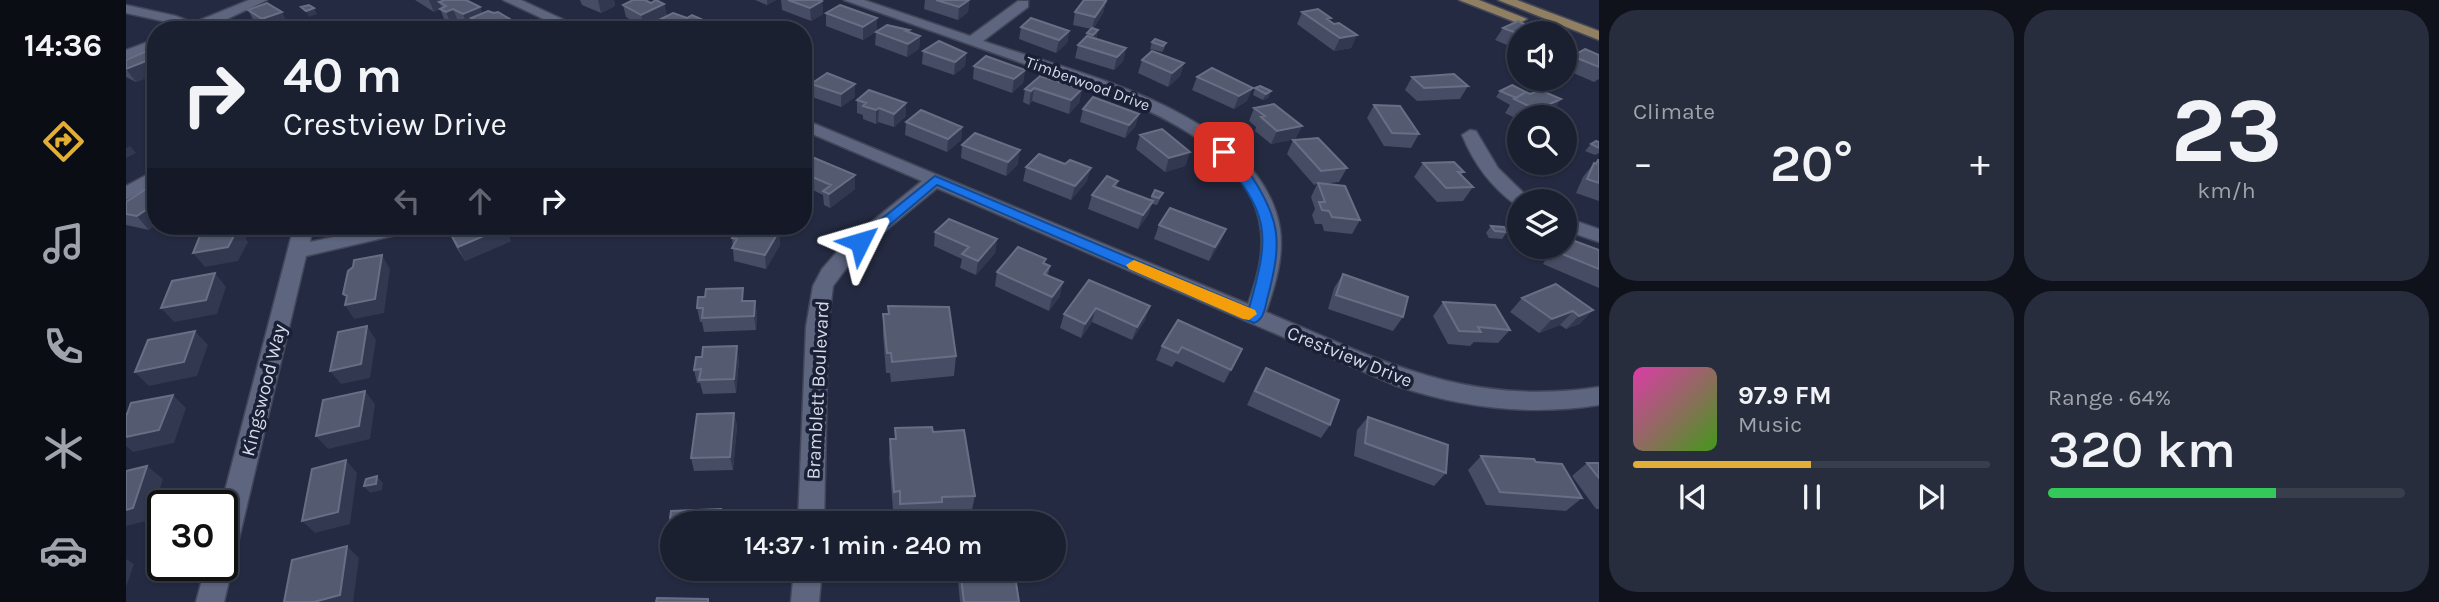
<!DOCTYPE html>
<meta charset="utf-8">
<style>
:root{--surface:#1b2031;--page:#282d3d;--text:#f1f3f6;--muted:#a0a3ab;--line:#393e4d;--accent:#e3ae35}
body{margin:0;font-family:Karla,sans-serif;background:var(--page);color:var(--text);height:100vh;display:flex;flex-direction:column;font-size:26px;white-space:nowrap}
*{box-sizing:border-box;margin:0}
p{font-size:23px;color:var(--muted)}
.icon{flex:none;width:38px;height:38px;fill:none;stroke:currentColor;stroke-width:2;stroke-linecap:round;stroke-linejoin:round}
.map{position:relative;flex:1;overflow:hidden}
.side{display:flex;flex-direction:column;gap:10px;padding:10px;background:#0f121b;width:840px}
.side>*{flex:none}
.guide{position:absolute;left:21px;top:21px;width:665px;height:214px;border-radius:28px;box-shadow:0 2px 5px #0004,0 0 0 2px var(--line);background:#1b2031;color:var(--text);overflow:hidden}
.controls{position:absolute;left:1381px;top:21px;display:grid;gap:14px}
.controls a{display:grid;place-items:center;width:70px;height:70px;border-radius:50%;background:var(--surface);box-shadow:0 2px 5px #0004,0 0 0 2px var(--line);font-size:35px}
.speed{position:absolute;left:21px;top:490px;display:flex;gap:14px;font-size:35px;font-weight:700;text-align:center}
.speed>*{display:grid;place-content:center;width:91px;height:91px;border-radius:50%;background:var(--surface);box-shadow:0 2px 5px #0004,0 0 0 2px var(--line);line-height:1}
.speed .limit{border:4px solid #111;border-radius:10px;background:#fff;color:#111}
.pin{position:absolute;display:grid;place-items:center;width:60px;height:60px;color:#fff;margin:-30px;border-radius:14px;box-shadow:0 4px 10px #0006}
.me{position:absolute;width:77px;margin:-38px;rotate:50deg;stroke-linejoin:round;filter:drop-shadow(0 0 5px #0008)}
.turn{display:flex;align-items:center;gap:24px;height:147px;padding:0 21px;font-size:32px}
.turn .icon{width:91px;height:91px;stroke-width:2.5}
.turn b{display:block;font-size:49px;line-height:60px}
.lanes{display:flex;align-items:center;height:66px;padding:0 21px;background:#0003;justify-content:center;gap:35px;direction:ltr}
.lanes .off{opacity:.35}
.big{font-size:52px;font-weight:600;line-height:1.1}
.side .card{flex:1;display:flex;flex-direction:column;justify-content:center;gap:10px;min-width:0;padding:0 24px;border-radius:28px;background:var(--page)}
.side .dial{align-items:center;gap:0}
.dial b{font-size:91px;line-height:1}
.song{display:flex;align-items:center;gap:21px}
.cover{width:84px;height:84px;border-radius:10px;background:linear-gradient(135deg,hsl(320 70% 55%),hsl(100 70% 35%))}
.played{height:7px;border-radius:4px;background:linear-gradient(90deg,var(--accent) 50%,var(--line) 50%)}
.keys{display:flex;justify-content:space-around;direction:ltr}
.heat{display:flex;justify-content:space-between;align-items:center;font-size:38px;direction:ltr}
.charge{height:10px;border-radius:5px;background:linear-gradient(90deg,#34c759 64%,var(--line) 0)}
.side .tiles{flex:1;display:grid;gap:10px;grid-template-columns:repeat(2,1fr)}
.trip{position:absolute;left:534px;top:511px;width:406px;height:70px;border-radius:35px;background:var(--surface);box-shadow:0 2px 5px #0004,0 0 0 2px var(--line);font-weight:600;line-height:70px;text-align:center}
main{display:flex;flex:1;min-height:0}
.tab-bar{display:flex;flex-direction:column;width:126px;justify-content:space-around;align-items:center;background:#0b0d14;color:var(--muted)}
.tab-bar .icon{width:49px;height:49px}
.tab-bar .selected{color:var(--accent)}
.tab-bar b{font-size:32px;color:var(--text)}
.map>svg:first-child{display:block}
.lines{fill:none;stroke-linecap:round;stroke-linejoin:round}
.minor-casing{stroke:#414659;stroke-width:3}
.major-casing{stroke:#414659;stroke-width:3}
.minor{fill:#5d657f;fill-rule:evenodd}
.major{fill:#907f60;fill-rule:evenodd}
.wall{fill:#454c63}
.shaded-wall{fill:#31384f}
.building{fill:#545b71;stroke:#686f84;stroke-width:2}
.route{fill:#1a73e8;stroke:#114b97;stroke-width:2}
.slow{fill:#f59e0b}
.labels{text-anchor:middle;stroke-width:7;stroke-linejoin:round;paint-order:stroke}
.far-street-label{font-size:16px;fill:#d5dae9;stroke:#1a2036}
.street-label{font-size:19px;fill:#d5dae9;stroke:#1a2036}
</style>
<main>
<nav class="tab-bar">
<b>14:36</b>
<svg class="icon selected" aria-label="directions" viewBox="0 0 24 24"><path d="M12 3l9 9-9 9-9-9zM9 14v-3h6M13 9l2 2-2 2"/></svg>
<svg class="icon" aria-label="music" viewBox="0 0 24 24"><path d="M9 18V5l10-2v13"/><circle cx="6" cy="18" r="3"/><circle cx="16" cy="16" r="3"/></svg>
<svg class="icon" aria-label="phone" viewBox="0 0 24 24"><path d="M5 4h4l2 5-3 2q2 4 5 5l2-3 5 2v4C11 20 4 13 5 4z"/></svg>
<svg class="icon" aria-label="climate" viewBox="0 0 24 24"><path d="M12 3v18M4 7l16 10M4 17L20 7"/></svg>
<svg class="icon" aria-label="car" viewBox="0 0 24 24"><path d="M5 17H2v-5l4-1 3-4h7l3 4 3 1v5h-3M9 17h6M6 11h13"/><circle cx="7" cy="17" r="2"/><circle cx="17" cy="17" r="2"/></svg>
</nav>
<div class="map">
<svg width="1473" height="602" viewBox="0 0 1473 602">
<rect width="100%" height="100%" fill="#242a41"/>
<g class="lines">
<defs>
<path id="minor" d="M123 0H141L78 30H56L41 22 0 13V5L50 16 67 23Z
M377 0H395L460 30H441Z
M718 0H738L844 36 892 1H902V7L857 41C950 73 1135 112 1154 229 1158 257 1149 286 1140 312 1257 361 1341 407 1473 387V405C1404 416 1337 408 1271 386L811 188 730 255 707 286 702 327 698 523H672L680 327 687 286 696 269 717 245 796 181 677 130V119L1122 304C1130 281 1138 256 1135 231 1127 159 1050 122 992 97Z
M30 39V48L0 59V50Z
M1344 130 1350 131 1372 168 1406 201H1393V206L1390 205C1365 187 1348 164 1336 135Z
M30 170V183L0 200V186Z
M1438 217 1473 229V242L1438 230Z
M168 226H187L184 242 259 226H293L290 230 283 232 180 256 98 602H70L80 565H96L95 506Z
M668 569H696L693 602H665Z"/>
<path id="major" d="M1333 0H1353L1401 19 1394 23 1389 22Z
M1372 0H1391L1473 31V40Z"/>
</defs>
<!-- minor casing -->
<use href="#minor" class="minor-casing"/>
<!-- major casing -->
<use href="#major" class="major-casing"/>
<!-- minor -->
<use href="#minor" class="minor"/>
<!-- major -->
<use href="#major" class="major"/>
</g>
<!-- wall -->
<path class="wall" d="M289 0H340L354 7 356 13 387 21 390 30H349L347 24 341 26 332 21 325 24 319 21 314 9 308 12Z
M454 0H488L489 6 475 13 456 5Z
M629 0H650L641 5Z
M655 0H694L696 1 697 14 685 21 656 10Z
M799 0H843L842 12 832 20 798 9Z
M980 1 977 13 967 29 971 37 969 39 1000 48 997 61 988 70 949 58 952 45 960 37 961 33 965 29 947 25 949 12Z
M525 3 538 4 541 16 575 19V25L580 26V30H532L531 21 518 28 500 17 497 5Z
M122 10 163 25 149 30H140L129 23Z
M1176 12 1204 21 1231 35 1225 48 1208 51 1171 24Z
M700 13 751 18V31L737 40 700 26Z
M895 27 943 31 941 43 930 53 893 39Z
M1377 28 1393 33V50L1369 40Z
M783 30V32L794 36 793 49 781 57 749 45 750 32Z
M1026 42 1040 43 1038 49 1036 52 1024 49Z
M30 51V74L10 82 0 77V60Z
M797 51 840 53 839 66 828 75 796 64Z
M1473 55V79L1468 82 1438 69V67L1446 56Z
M1016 60 1058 63 1054 76 1042 87 1012 73Z
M848 66 899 70 897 83 886 93 847 79Z
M1086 68 1121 101 1108 109 1066 90 1071 77Z
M914 76 956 89 953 103 943 114 906 101 903 105 897 102 899 89Z
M1286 77 1342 86 1334 99 1291 101 1279 90Z
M685 84H729V97L715 107 686 97Z
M1129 88 1145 91 1142 98 1137 100 1127 95Z
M1374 91 1404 94 1435 99 1425 113 1416 117H1393V120L1379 113 1384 105 1370 97Z
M731 100 780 116 768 127 752 122 750 124 737 119V115L731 113Z
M1248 105 1293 134 1285 148 1258 146 1241 118Z
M1128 108 1176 126 1169 139 1145 144 1129 131 1130 127 1123 121Z
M957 109 1013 114 1009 127 999 138 954 122Z
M780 122 836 127 835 140 821 152 779 135Z
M1014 135 1064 152 1059 166 1039 172 1010 149Z
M1167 140 1221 168 1213 182 1196 184 1234 220 1226 234 1198 231 1196 224H1189L1186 215 1189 209 1185 197 1191 184 1188 185 1161 154Z
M1473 142V153L1469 155 1459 151 1465 144Z
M836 145 892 164 880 176 835 158Z
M1472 160H1473V201L1450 193 1457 177 1468 163H1469Z
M677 163 729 175V189L704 208 698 205 697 195 685 189 678 195 677 194Z
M1297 163 1338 172 1335 175 1347 187 1337 201 1311 202 1288 177Z
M939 164 961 181 945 200 897 181 900 167Z
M992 181 990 187 1024 200 1026 196 1037 193 1031 205 1026 204 1022 215 1012 229 962 209 966 195Z
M0 202 23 230 0 225Z
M1033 225 1100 229 1094 243 1083 261 1028 239Z
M1365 226 1381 232 1376 239 1363 238 1360 233Z
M653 231 654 245 640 269 608 261 606 238 617 232Z
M809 232 871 239 869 253 850 275 834 268 836 259 808 246Z
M324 233 385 241 339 261 330 247Z
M1428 247 1473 250V288L1417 264Z
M919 264 924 266 922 275 934 296 923 311 869 286 871 272Z
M1217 274 1277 317 1267 331 1202 309 1208 288Z
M963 280 1024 306 1019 320 1006 340 966 322 955 338 934 328 938 314Z
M1396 298 1467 310 1453 324 1440 329 1434 325 1413 333 1384 312Z
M619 301H629L631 315 630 330 578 332 576 322H574L571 308Z
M1317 302 1384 330 1372 343 1348 342 1344 346 1322 344 1307 316Z
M762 306 830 356 828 376 765 382 764 373H760L757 334V314H762Z
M1036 346 1116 349 1098 383 1050 361 1046 367 1030 360Z
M613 359 610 393 577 394 574 383H571L568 370Z
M1140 368 1204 425 1195 438 1121 405 1132 381Z
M608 413 611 426 607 470 568 471 565 458Z
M1242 417 1320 473 1308 486 1228 456 1231 430Z
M769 428 807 432 849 496 845 514 814 515 813 520 773 522 772 510H767L763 458 764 439H769Z
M1355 456 1410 462 1456 498 1440 511 1360 505 1342 470Z
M1461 463H1473V509H1470L1446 476Z
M595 509 599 523H546V569H595L543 571 539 559 545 511Z
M831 569H888L893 602H834Z"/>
<!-- shaded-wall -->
<path class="shaded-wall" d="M303 0H324L313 2 316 8 308 12Z
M472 0H488L489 6 475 13Z
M641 0H650L641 5Z
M843 0 842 12 832 20 833 7Z
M696 1 697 14 685 21 684 8Z
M980 1 977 13 966 30 969 17Z
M538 4 541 16 518 28 515 15Z
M354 7 358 19 345 18 347 24 341 26 337 14Z
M188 8 191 14 183 17 180 11Z
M327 9 332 21 325 24 320 12Z
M156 12 163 25 149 30H142L136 19Z
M751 18V31L737 40V27Z
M575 19 576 28 580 26V30H570L569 22Z
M387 21 390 30H369Z
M972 30 971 37 966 41 967 35Z
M943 31 941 43 930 53 933 40Z
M1231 35 1225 48 1208 51 1214 38Z
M794 36 793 49 781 57 782 44Z
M1000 48 997 61 988 70 991 57Z
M840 53 839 66 828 75 829 62Z
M30 57V74L10 82 0 69Z
M1058 63 1054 76 1042 87 1046 73Z
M899 70 897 83 886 93 888 79Z
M729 84V97L715 107V94Z
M908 88 906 101 903 105 905 91Z
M1127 88 1121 101 1108 109 1113 96Z
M956 89 953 103 943 114 945 100Z
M1145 91 1142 98 1137 100 1140 94Z
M1435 99 1425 113 1416 117H1406L1411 110Z
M780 103V116L768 127V114Z
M753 108 752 122 750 124V110Z
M1013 114 1009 127 999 138 1003 125Z
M1176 126 1169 139 1145 144 1151 131Z
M836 127 835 140 821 152 822 139Z
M4 146 10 153 0 158V148Z
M894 150 892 164 880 176 882 162Z
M1064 152 1059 166 1039 172 1043 158Z
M965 168 961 181 945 200 949 186Z
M729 175V189L704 208 703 194Z
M684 176 685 189 678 195 677 181Z
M1027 201 1022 215 1012 229 1017 215Z
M30 203V225L23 230 11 216Z
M110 226H125L120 239 122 242 112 261 79 267 67 253 109 229Z
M379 227 385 241 339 261 332 247Z
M1100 229 1094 243 1083 261 1089 247Z
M653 231 654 245 640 269 639 255Z
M871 239 869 253 850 275 852 261Z
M256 255 264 269 258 313 228 319 219 305Z
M89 273 100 287 91 314 48 322 35 308Z
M937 282 934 296 923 311 926 297Z
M629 301 631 315 630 330 628 316Z
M1024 306 1019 320 1006 340 1011 327Z
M970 308 966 322 955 338 959 324Z
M1467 310 1453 324 1440 329 1453 316Z
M1447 311 1434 325 1413 333 1426 319Z
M241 326 250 340 244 378 215 384 204 371Z
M69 331 82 345 71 376 23 386 9 372Z
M611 346 613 359 610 393 608 379Z
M239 391 249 404 244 439 202 449 190 436Z
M47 395 60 408 48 443 7 452 0 446V433Z
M608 413 611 426 607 470 604 457Z
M220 460 231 473 224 524 189 533 176 521Z
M21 466 37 479 24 520 0 526V510Z
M251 476 257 483 256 490 244 493 238 486Z
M595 509 599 522V523H594Z
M221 546 233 558 227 602H188Z
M0 559 8 564 0 587Z"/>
<!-- building -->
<path class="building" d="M319 0H340L354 7 337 14 327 9 320 12 314 9 320 6 313 2Z
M507 0H519L525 3 530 0 538 4 515 15 497 5Z
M662 0H694L696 1 684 8Z
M810 0H843L833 7Z
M958 0H976L980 1 969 17 949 12Z
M141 3 156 12 136 19 122 10Z
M183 5 188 8 180 11 175 7Z
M714 5 751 18 737 27 700 13Z
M1192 9 1205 18 1201 19 1208 24 1213 23 1231 35 1214 38 1176 12Z
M362 11 368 13 372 12 387 21 368 29 345 18Z
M547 13 561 18 566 15 575 19 569 22 580 26 574 30H544L539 29 544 26 531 21Z
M905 18 943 31 933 40 895 27Z
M1392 21 1417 33 1393 34 1377 28Z
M174 24 185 30H160Z
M761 25 783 30 780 31 794 36 782 44 750 32Z
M966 28 972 30 967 35 961 33Z
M961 36 1000 48 991 57 952 45Z
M1029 39 1040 43 1037 46 1026 42Z
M813 41 840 53 829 62 797 51Z
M25 49 30 51V57L0 69V60Z
M1459 49 1473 55V67L1446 56Z
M1026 51 1058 63 1046 73 1016 60Z
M860 56 899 70 888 79 848 66Z
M1086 68 1127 88 1113 96 1071 77Z
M701 73 729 84 715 94 685 84Z
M1328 74 1342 86 1298 88 1286 77Z
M914 76 956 89 945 100 908 88 905 91 899 89Z
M1386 85 1400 92 1390 98 1374 91Z
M1134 86 1145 91 1140 94 1129 88Z
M743 90 780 103 768 114 753 108 750 110 737 106 740 103 731 100Z
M1414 90 1435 99 1411 110 1388 99 1400 92 1404 94Z
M967 97 1013 114 1003 125 957 109Z
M1148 104 1176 126 1151 131 1135 117 1139 116 1128 108Z
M1248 105 1274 106 1293 134 1266 133Z
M795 110 836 127 822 139 780 122Z
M1036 129 1064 152 1043 158 1014 135Z
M849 133 894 150 882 162 836 145Z
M1192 138 1221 168 1195 171 1167 140Z
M1470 141 1473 142V148L1465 144Z
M913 154 939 164 944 160 965 168 949 186 900 167Z
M686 157 729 175 703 194 697 191 705 185 684 176 677 181V163Z
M1472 160H1473V183L1461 179 1468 163 1470 164Z
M1328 162 1338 172H1332L1347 187 1320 188 1297 163Z
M981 176 992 181 987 186 1027 201 1017 215 966 195Z
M1192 183 1219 186 1234 220 1206 217 1203 211 1196 210 1193 202H1199Z
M23 187 30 189V203L11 216 0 214V202Z
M1029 190 1037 193 1033 198 1026 196Z
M1044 208 1100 229 1089 247 1033 225Z
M823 219 871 239 852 261 836 254 843 247 809 232Z
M78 226H110L109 229 112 228 102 247 67 253Z
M343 226H378L379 227 332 247 324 233Z
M621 226H628L653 231 639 255 606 248 611 239 606 238 611 231 617 232Z
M1365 226 1378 227 1381 232 1369 231Z
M1438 237 1473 250V269L1429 251 1431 247H1438Z
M892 247 920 259 917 263 924 266 918 274 937 282 926 297 871 272Z
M256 255 249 299 219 305 221 296 217 294 222 271 227 267 228 260Z
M89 273 80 300 35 308 46 281Z
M1217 274 1282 297 1277 317 1210 295Z
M963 280 1024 306 1011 327 970 308 959 324 938 314Z
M1430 284 1467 310 1453 316 1447 311 1426 319 1396 298Z
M617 288 616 301H629L628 316 576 318 577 308H571L572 297H579L580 289Z
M1317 302 1369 305 1384 330 1352 327 1355 332 1333 331Z
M762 306 823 307 830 356 766 362 765 353H761L757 314H763Z
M1052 320 1116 349 1105 370 1056 347 1052 353 1036 346Z
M241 326 235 364 204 371 212 332Z
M69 331 58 362 9 372 22 340Z
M611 346 608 379 573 380 575 369 568 370 570 357H576L577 347Z
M1140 368 1213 400 1204 425 1129 391Z
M239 391 233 426 190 436 197 400Z
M47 395 33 430 0 437V414H1L5 403Z
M608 413 604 457 565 458 571 414Z
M1242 417 1322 445 1320 473 1239 443Z
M806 427 807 432 838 430 849 496 816 497V502L774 504V491L768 492 764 439H770L769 428Z
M1355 456 1408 459 1410 462 1436 464 1456 498 1374 492Z
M220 460 212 512 176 521 186 469Z
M1461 463H1473V478Z
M21 466 7 508 0 510V471Z
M251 476 250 484 238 486 240 479Z
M595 509 594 523H546V559H539L545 511Z
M221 546 214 595 188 602H158L166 560Z
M834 569H888L893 602H838Z
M531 598 582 599V602H530Z"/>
<!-- route -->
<path class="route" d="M1098 148C1109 151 1118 164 1124 174 1155 220 1156 242 1142 296 1139 306 1139 319 1128 323L811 185 740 245H729L727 242 809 176 1123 308C1146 229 1142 215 1092 152Z"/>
<!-- slow -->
<path class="slow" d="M1008 260 1129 310 1131 314 1123 320 1117 319 1003 269 1000 265Z"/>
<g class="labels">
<!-- far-street labels -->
<g class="far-street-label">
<text transform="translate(962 83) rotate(20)" y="6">Timberwood Drive</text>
</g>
<!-- street labels -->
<g class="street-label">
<text transform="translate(1224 356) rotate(22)" y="7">Crestview Drive</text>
<text transform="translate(137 390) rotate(-76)" y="7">Kingswood Way</text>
<text transform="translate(691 390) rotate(-87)" y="7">Bramblett Boulevard</text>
</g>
</g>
</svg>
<div class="controls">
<a><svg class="icon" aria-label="sound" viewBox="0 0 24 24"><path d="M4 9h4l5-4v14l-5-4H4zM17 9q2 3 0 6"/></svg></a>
<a><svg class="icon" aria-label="search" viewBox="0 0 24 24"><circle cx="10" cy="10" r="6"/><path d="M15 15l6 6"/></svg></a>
<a><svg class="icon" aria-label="layers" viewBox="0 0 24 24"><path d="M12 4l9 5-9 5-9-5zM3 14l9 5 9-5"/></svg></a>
</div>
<div class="speed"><div class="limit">30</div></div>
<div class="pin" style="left:1098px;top:152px;background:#d93025"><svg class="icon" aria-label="arrive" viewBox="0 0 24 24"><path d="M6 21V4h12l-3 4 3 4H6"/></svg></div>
<svg class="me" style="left:734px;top:242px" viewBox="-20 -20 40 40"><path d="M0-17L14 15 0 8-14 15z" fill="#1a73e8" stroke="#fff" stroke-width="4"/></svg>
<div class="trip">14:37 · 1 min · 240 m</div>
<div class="guide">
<div class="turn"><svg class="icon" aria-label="right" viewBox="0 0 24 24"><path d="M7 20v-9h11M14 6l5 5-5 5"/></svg><div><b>40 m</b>Crestview Drive</div></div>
<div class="lanes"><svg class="icon off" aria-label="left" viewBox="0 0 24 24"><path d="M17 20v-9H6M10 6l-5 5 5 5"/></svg><svg class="icon off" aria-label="ahead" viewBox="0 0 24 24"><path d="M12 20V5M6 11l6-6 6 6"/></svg><svg class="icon" aria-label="right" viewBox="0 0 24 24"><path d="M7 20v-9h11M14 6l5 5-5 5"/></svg></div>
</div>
</div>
<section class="side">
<div class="tiles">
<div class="card"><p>Climate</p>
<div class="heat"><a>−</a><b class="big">20°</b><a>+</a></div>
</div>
<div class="card dial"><b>23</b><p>km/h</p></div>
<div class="card">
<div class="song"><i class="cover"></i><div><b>97.9 FM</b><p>Music</p></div></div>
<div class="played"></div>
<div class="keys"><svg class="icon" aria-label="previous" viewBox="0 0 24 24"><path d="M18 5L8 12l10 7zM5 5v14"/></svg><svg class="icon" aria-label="pause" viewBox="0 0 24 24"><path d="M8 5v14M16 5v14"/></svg><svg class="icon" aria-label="next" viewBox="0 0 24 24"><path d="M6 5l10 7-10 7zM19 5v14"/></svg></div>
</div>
<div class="card"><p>Range · 64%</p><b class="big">320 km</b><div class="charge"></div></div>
</div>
</section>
</main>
